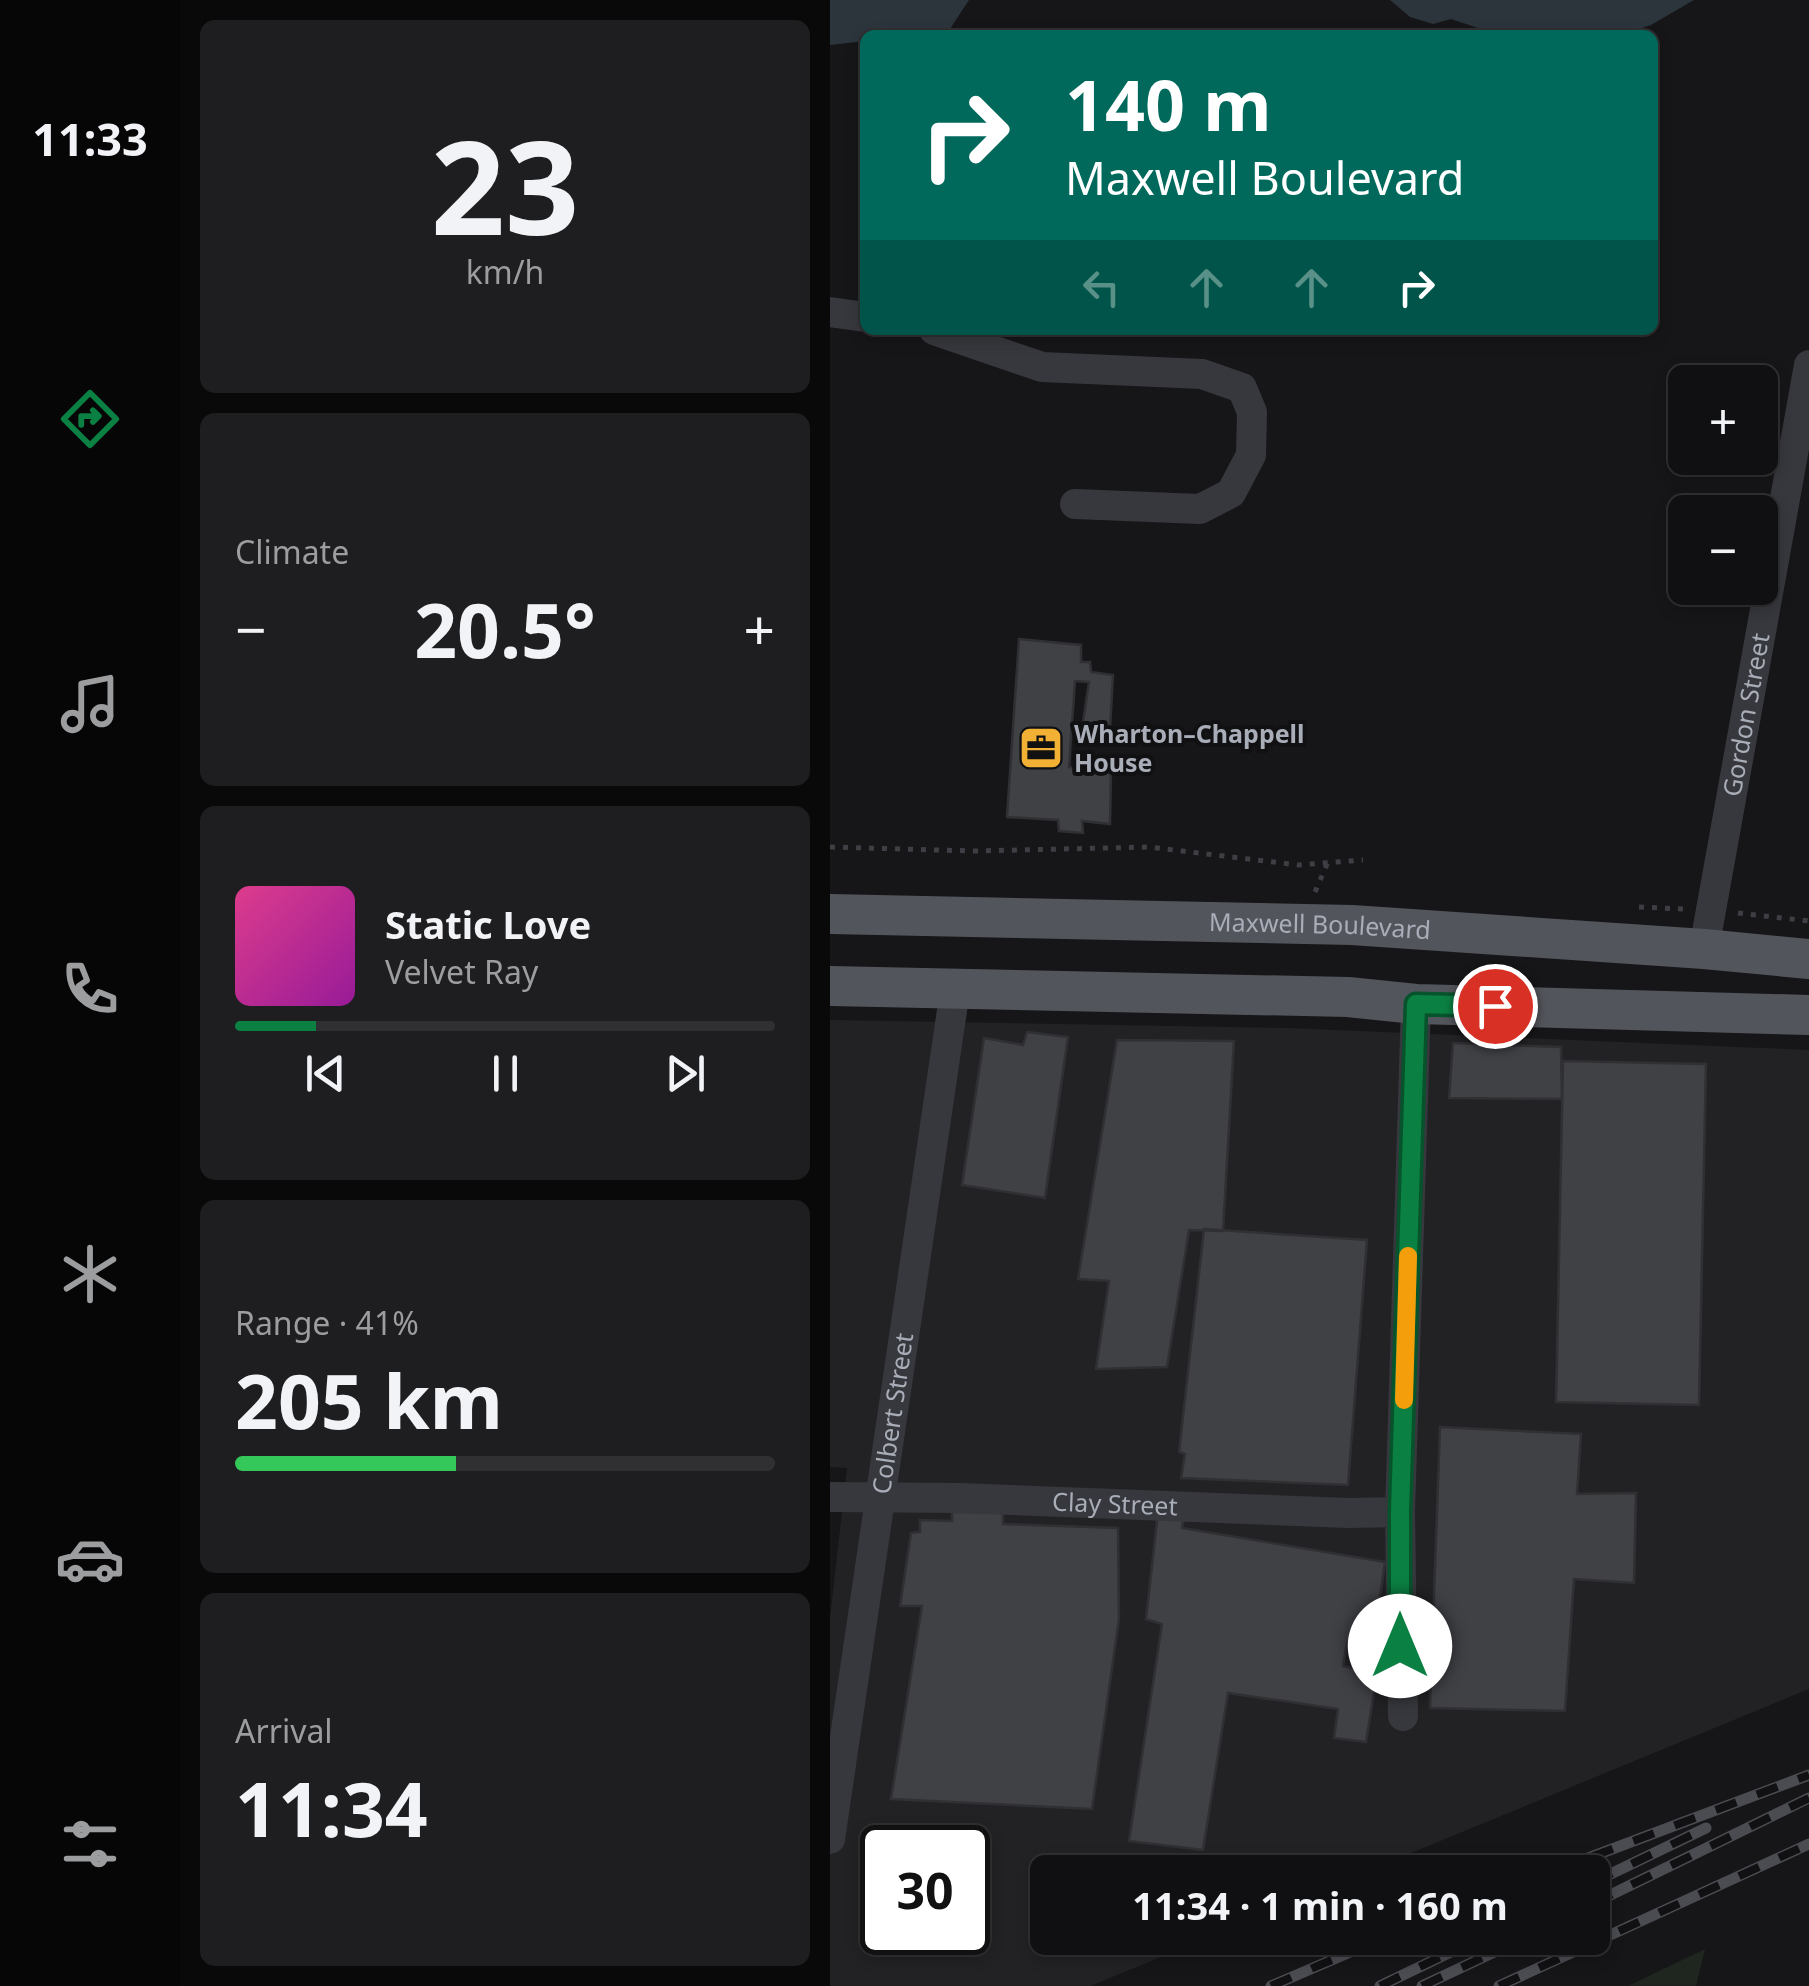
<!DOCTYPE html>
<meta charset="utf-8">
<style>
:root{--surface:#101012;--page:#1e1e20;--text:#f1f3f6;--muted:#9c9d9f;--line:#303032;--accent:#0b8043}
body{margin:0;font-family:"Noto Sans",sans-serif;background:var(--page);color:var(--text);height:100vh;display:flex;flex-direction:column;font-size:38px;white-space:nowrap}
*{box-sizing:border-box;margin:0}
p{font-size:32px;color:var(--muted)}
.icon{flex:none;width:55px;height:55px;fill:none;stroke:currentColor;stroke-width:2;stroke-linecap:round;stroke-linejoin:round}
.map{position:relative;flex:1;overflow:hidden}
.side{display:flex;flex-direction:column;gap:20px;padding:20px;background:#09090a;width:650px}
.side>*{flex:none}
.top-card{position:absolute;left:30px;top:30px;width:798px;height:305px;border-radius:15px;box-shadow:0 5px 15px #0003,0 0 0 2px var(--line);background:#00695c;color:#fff;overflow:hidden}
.controls{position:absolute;left:838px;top:365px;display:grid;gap:20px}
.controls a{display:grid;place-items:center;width:110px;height:110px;border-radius:15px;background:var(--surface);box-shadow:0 5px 15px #0003,0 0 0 2px var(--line);font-size:50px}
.speed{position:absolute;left:30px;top:1825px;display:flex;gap:20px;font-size:50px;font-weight:700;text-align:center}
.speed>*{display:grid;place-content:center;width:130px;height:130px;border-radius:50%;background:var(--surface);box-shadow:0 5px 15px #0003,0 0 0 2px var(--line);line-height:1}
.speed .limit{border:5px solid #111;border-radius:15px;background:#fff;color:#111}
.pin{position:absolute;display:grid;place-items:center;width:85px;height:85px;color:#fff;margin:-42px;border:5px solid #fff;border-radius:50%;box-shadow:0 2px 10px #0007}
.me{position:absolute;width:110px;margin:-55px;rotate:0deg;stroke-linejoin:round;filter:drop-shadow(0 0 8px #0008)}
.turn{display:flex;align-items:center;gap:35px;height:210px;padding:0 40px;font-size:45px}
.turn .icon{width:130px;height:130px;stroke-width:2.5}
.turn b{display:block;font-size:70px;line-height:85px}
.lanes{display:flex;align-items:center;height:95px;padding:0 40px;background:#0003;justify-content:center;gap:50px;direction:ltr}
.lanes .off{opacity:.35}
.big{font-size:75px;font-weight:700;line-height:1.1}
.side .widget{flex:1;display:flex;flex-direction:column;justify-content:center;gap:15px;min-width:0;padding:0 35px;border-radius:15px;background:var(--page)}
.side .dial{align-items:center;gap:0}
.dial b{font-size:130px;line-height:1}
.song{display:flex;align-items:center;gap:30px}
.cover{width:120px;height:120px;border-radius:15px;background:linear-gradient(135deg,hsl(330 70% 55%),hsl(300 70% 35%))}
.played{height:10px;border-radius:5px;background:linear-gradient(90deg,var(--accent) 15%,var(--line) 15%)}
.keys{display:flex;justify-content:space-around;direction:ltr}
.heat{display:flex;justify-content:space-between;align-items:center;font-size:55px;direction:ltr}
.charge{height:15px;border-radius:8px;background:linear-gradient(90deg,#34c759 41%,var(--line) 0)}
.trip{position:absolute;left:200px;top:1855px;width:580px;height:100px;border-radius:15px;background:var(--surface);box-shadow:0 5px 15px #0003,0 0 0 2px var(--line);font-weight:700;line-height:100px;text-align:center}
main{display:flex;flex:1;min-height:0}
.tab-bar{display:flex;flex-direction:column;width:180px;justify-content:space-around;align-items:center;background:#060607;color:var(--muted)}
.tab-bar .icon{width:70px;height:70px}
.tab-bar .selected{color:var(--accent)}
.tab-bar b{font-size:45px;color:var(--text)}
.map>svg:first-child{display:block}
.built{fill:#222225;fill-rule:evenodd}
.green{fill:#1e261f}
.water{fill:#2c353c}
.building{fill:#404145;stroke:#303034;stroke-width:2.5}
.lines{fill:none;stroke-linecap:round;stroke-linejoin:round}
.path{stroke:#3d3f44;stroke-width:5;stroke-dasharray:5 8;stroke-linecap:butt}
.minor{stroke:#37383d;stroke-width:30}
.major{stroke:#53555c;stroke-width:40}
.rail-casing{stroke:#4a4c52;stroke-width:11}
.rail{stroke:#111113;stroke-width:8;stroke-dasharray:22;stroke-linecap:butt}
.route-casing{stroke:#07532c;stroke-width:25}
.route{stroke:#0b8043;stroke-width:18}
.slow{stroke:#f59e0b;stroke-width:18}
.labels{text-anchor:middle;stroke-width:8;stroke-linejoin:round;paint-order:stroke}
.street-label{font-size:25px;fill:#a8adb8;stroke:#111113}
.poi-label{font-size:25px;font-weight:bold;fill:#a8adb8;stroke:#111113;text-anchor:start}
</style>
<main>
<nav class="tab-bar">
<b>11:33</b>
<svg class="icon selected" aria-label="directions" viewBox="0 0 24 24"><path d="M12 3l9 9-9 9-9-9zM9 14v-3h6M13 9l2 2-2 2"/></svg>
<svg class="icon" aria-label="music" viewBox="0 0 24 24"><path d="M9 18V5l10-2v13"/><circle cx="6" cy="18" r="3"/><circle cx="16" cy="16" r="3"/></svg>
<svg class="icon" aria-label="phone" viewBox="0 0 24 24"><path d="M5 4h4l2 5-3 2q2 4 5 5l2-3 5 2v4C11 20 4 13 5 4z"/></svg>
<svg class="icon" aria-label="climate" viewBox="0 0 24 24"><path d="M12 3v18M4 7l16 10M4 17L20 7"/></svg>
<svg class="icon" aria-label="car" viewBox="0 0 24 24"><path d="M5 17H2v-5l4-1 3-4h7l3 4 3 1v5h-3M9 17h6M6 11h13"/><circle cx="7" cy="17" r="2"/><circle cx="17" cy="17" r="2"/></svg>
<svg class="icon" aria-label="filters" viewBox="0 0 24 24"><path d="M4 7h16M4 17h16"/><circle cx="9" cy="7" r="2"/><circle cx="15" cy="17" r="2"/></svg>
</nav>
<section class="side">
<div class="widget dial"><b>23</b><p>km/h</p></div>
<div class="widget"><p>Climate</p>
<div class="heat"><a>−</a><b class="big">20.5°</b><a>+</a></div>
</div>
<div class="widget">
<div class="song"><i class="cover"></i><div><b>Static Love</b><p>Velvet Ray</p></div></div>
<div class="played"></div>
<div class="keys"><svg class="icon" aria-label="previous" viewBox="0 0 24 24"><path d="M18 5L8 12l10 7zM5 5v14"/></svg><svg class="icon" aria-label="pause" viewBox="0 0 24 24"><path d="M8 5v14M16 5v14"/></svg><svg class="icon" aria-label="next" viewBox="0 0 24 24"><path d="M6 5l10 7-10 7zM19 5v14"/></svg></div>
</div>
<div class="widget"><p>Range · 41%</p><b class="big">205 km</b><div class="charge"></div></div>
<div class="widget"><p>Arrival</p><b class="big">11:34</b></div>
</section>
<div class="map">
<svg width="979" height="1986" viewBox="0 0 979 1986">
<rect width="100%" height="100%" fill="#161618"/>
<!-- built -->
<path class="built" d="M0 1020 458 1028 979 1050V1689L535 1872H218V1938H378L260 1986H0V1618L17 1468 0 1467ZM52 1848H138V1932H52Z"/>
<!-- green -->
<path class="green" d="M875 1949 866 1986H798Z"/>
<!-- water -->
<path class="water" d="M0 0H139L116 35H35V41L0 45Z
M560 0H864L821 25 791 35H669L621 19 603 24 580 17Z"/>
<!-- building -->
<path class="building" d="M189 639 251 645V662H260L261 672 283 675 280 730 252 729 259 682 245 681 239 767 281 772 280 824 252 821 253 833 229 831 228 820 177 817Z
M197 1032 238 1037 215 1198 132 1185 154 1038 193 1045Z
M287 1040 404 1041 393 1231 359 1230 337 1367 266 1369 279 1281 248 1279Z
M623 1043 731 1047 732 1099 619 1098Z
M733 1061 876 1064 869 1405 726 1402Z
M374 1229 537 1240 518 1485 351 1478 355 1454 349 1452Z
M610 1427 751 1434 747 1494 806 1493 804 1583 744 1579 735 1711 600 1708Z
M122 1512H173V1524L288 1528 289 1619 262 1809 61 1799 92 1606H70L81 1533 90 1532V1520L122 1521Z
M328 1512 354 1516 352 1528 555 1562 543 1647 517 1643 513 1666 547 1673 536 1742 504 1738 508 1709 398 1693 373 1850 299 1841 332 1624 316 1619Z"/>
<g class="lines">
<!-- path -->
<path class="path" d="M0 847 144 851 319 847 468 865 533 860
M485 892 498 862
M809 907 853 909
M908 913 979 921"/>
<!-- minor -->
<g class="minor">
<path d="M0 312 35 317"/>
<path d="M104 330 212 367 372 374 412 388 422 412 421 455 401 493 370 509 245 504"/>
<path id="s1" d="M874 949 979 365"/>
<path id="s2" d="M0 1497 130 1498 518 1513 570 1512"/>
<path d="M573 1716 570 1512 586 1004"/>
<path id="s3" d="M0 1839 125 990"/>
</g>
<!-- major -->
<g class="major">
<path id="s4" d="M0 914 522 925 874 949 979 959"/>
<path d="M0 986 518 997 586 1004 979 1015"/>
</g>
<defs>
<path id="rail" d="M721 1872 979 1775
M762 1883 876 1828
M762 1904 979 1798
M441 1986 553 1938
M550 1986 650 1938
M592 1986 694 1938
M669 1986 979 1844"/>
</defs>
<!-- rail casing -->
<use href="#rail" class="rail-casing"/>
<!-- rail -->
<use href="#rail" class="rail"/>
</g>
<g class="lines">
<defs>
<path id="route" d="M570 1646V1512L586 1004 665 1006"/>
</defs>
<!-- route casing -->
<use href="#route" class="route-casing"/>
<!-- route -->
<use href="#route" class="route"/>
<!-- slow -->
<path class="slow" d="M574 1400 578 1256"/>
</g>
<!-- icons -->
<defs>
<symbol id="office-square" viewBox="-11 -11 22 22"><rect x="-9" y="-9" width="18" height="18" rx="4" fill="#f2b134" stroke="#111113"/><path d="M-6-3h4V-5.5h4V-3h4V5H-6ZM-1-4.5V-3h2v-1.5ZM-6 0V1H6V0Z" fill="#111"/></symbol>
</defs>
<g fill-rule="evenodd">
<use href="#office-square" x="186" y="723" width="50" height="50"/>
</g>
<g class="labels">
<!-- street labels -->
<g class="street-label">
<text dy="9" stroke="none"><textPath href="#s1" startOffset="238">Gordon Street</textPath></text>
<text dy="9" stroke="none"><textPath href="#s4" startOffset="490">Maxwell Boulevard</textPath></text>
<text dy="9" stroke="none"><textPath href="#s3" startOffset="430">Colbert Street</textPath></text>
<text dy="9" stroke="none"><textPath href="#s2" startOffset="285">Clay Street</textPath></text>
</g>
<!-- poi labels -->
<g class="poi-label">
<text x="244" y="743">Wharton–Chappell<tspan x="244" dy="29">House</tspan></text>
</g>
</g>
</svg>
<div class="controls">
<a>+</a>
<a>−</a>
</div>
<div class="speed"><div class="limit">30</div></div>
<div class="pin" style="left:665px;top:1006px;background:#d93025"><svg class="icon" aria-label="arrive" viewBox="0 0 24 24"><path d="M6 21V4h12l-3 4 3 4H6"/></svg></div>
<svg class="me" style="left:570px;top:1646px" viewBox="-20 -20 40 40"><circle r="19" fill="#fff"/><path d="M0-13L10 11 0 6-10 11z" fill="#0b8043"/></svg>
<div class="trip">11:34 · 1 min · 160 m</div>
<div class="top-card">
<div class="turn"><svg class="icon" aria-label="right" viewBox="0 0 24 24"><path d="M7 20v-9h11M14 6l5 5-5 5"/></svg><div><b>140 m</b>Maxwell Boulevard</div></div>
<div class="lanes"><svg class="icon off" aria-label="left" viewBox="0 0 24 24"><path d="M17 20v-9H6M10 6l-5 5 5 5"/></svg><svg class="icon off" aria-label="ahead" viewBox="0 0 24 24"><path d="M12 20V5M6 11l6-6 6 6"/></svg><svg class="icon off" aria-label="ahead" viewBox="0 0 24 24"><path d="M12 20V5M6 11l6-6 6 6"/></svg><svg class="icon" aria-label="right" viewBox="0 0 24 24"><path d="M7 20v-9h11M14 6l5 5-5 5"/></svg></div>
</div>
</div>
</main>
